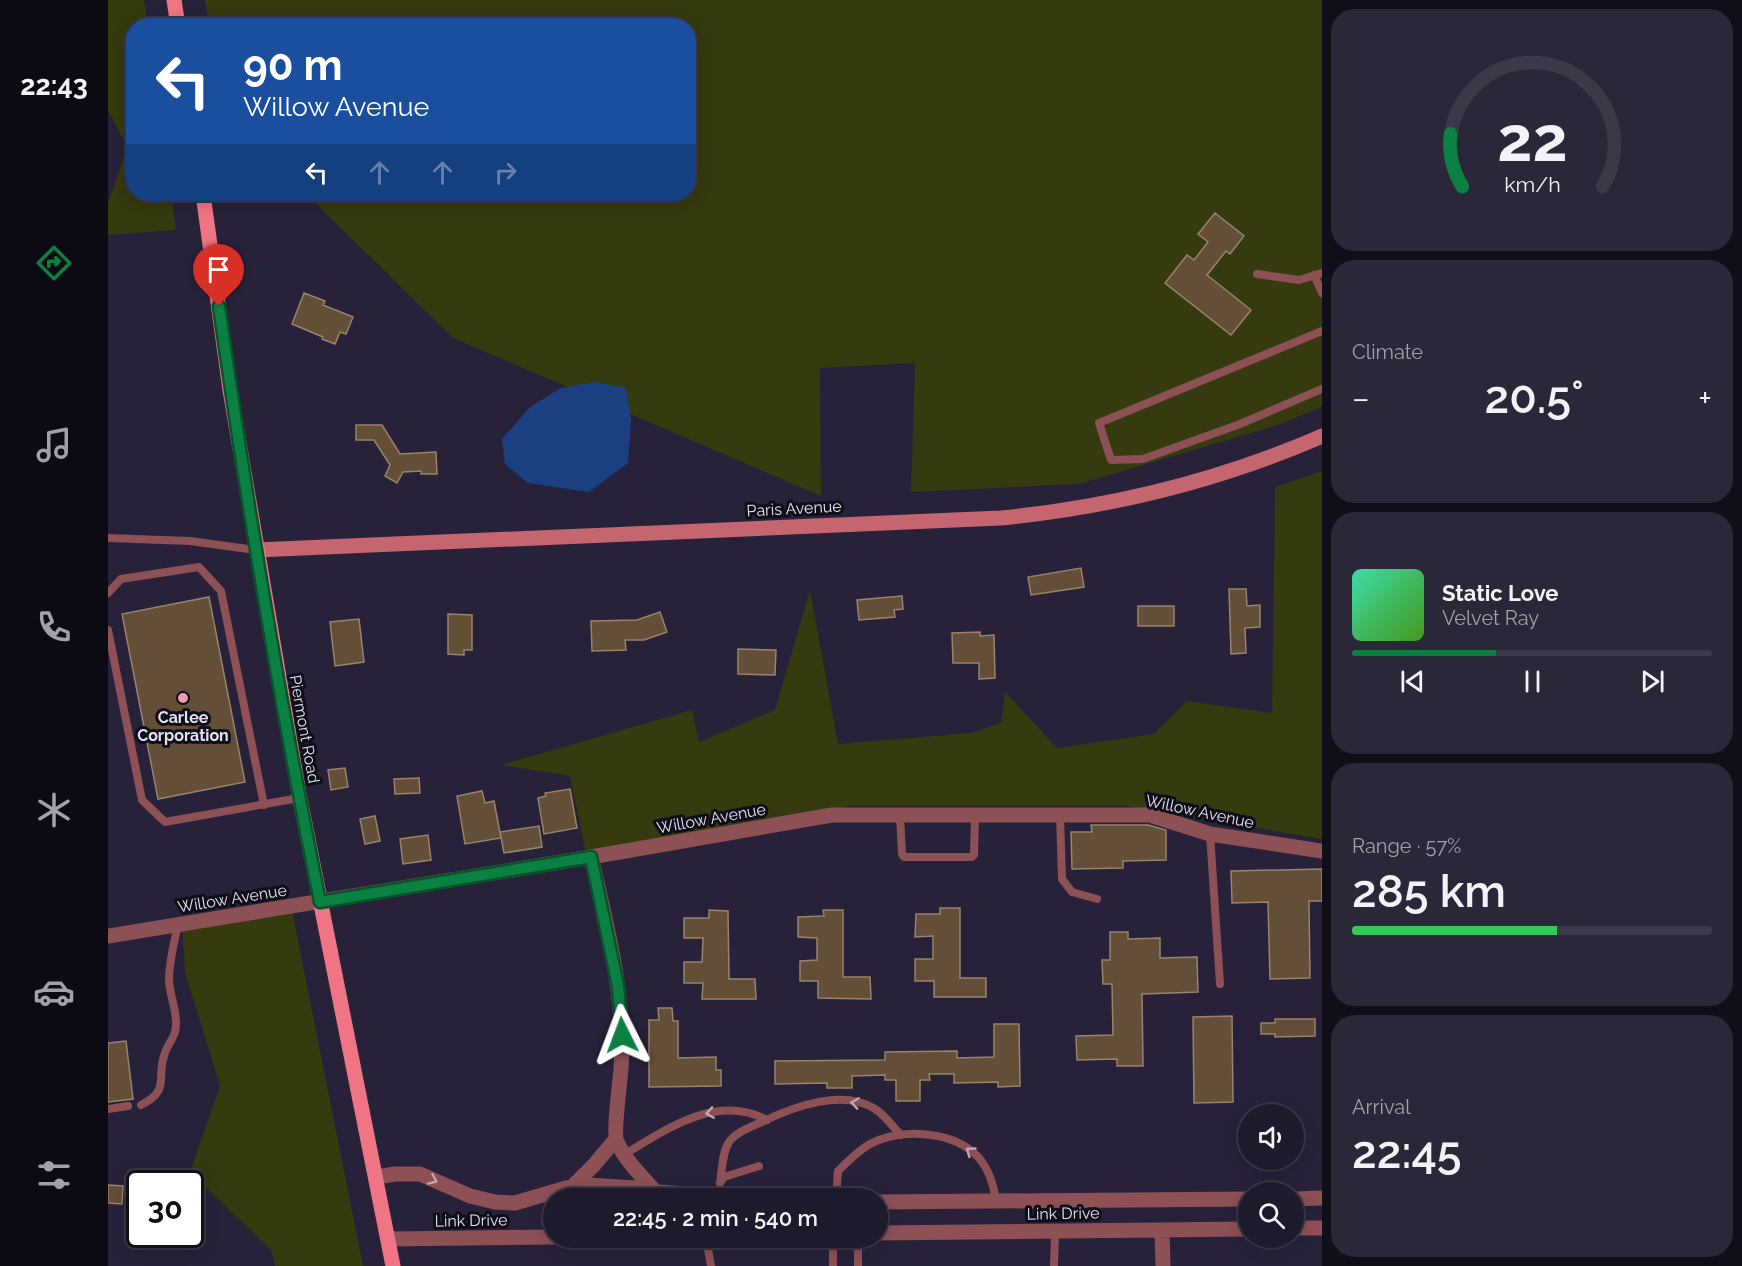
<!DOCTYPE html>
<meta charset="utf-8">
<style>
:root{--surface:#1d1a2c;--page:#2a2738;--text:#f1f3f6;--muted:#a0a1a9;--line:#3b3848;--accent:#0b8043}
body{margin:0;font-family:Raleway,sans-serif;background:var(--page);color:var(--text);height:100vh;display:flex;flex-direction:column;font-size:22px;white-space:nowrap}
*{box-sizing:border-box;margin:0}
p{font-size:20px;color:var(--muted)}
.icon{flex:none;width:33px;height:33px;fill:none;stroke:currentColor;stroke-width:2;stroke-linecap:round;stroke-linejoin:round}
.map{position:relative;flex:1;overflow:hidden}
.drawer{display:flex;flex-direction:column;gap:9px;padding:9px;background:#100e18;width:420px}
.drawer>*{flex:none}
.guide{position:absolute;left:18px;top:18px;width:570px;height:183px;border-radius:24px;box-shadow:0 3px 15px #0003,0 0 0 2px var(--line);background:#1a4fa0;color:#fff;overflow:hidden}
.controls{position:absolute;left:1130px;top:1104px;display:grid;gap:12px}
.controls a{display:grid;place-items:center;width:66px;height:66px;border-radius:50%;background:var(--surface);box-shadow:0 3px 15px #0003,0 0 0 2px var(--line);font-size:30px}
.speed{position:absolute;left:18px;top:1170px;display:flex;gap:12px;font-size:30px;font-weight:700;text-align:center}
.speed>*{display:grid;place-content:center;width:78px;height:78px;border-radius:50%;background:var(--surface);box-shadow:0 3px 15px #0003,0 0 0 2px var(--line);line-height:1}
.speed .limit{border:3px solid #111;border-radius:9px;background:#fff;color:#111}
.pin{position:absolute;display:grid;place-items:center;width:51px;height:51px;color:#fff;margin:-62px -26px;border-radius:50% 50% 50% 0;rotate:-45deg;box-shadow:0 0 6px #0007}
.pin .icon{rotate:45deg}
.me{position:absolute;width:66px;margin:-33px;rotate:357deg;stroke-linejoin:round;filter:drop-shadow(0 0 4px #0008)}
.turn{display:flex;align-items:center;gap:21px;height:126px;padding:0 18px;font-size:27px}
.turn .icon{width:78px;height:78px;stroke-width:2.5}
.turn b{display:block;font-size:42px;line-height:51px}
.lanes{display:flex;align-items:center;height:57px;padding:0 18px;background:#0003;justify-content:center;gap:30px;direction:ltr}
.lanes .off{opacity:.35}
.big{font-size:45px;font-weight:600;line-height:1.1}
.drawer .widget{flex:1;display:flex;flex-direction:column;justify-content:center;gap:9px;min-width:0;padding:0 21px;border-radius:24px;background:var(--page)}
.drawer .dial{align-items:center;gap:0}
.dial svg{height:156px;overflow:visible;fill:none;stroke:var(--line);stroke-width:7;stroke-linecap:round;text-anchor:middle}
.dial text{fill:var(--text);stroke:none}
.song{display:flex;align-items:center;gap:18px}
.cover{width:72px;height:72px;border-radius:9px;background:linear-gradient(135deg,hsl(160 70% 55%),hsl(100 70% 35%))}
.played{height:6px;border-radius:3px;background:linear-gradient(90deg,var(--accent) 40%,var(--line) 40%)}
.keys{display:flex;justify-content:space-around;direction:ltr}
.heat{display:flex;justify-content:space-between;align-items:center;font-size:33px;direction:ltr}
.charge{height:9px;border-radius:4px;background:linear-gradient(90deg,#34c759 57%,var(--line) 0)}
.trip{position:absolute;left:435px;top:1188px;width:345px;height:60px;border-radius:30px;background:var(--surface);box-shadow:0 3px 15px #0003,0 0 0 2px var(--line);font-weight:600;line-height:60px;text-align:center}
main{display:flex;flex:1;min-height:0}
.tabs{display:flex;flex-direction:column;width:108px;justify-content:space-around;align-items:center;background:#0c0a12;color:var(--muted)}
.tabs .icon{width:42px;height:42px}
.tabs .current{color:var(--accent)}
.tabs b{font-size:27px;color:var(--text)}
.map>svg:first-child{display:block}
.green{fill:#353a0f}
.water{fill:#1b4082}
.building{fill:#634e37;stroke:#9a836b;stroke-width:1.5}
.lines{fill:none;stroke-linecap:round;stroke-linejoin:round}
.lane{stroke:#8c5055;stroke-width:8}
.street{stroke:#8c5055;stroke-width:15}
.secondary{stroke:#c46570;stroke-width:15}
.primary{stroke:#f07584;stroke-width:15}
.oneway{stroke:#c0a7b3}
.route-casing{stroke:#07532c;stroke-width:15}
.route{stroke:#0b8043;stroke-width:10}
.poi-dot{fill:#f29aac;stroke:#0f0d18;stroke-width:2}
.labels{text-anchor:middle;stroke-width:6;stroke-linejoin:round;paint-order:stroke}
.street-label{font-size:16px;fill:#e3e1f1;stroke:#0f0d18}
.poi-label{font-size:16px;font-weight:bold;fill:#e3e1f1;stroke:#0f0d18}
</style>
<main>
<nav class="tabs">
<b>22:43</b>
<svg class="icon current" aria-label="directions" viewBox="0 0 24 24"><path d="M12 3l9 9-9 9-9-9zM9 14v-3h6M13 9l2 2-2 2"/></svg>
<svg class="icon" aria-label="music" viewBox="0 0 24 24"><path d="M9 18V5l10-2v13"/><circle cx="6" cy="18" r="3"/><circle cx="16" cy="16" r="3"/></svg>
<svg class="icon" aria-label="phone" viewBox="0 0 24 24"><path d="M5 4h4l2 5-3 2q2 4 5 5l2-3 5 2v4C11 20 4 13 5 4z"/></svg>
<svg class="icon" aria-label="climate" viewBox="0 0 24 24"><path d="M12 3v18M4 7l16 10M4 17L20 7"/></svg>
<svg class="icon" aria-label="car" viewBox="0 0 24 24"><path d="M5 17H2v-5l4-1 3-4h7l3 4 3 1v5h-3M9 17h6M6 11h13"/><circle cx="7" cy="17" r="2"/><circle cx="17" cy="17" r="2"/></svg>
<svg class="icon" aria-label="filters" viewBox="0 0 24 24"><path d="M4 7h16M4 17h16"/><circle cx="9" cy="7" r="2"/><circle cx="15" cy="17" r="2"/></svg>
</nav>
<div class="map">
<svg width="1214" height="1266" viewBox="0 0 1214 1266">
<rect width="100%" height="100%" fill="#27223a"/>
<!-- green -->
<path class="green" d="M0 0H36L40 25 26 26V194H63L68 230 0 235V204L19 147 0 110Z
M97 0H1214V407L1170 425 971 484 803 492 807 363 712 368 713 496 345 338 198 194H580V26L101 25Z
M1214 471V839L1020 806H741L479 858 462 776 393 765 584 710 591 742 667 710 702 590 730 744 863 733 893 723 897 692 949 748 1046 734 1079 701 1164 713 1167 487Z
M183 906 255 1266H167L164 1251 82 1172 112 1086 77 972 74 919Z"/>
<!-- water -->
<path class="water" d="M487 382 518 388 523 420 520 463 481 492 420 483 397 464 394 439 422 407 453 388Z"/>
<!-- building -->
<path class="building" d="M1107 213 1136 236 1122 254 1118 251 1099 275 1143 310 1123 335 1057 283 1079 255 1086 260 1100 242 1090 234Z
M196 293 217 301 215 305 245 317 238 334 232 332 227 344 214 339 215 337 184 324Z
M248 425H274L292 454 328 452 329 474H313V471L295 472 289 483 277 476 282 465 266 440H248Z
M973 568 976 587 923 595 920 577Z
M1121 589H1138L1139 606 1152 605V627L1137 628 1138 653 1123 654Z
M794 596 795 609 786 610 787 617 751 620 749 600Z
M101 597 137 782 50 799 14 614Z
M1030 606H1066V626H1030Z
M552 612 559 632 536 640H517L518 650 484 651 483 621 529 620Z
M340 614 364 615V650H356V655L340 654Z
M251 619 256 662 227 666 222 622Z
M872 632V636L886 635 887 678 871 679V663H845L844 633Z
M630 649 668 650 667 675 630 674Z
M237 768 240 787 223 790 220 770Z
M311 778 312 793 287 794 286 779Z
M462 789 469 828 436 834 430 798 438 796 437 793Z
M374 791 377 803 386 801 393 838 357 844 349 796Z
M267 816 272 841 257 844 252 819Z
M983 825H1040L1058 830V860L1015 861V868L964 869 963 832H984Z
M431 826 434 847 396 853 392 832Z
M320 835 323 860 295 864 292 839Z
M1214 869V901H1201L1202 978 1162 979 1160 902 1124 903 1123 871Z
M832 908H852V978H878V997H826V981H807V959H825V936L807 937 808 914H832Z
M601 910 620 911 621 979H647L648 999H594L595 983H576V962H594L595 938H576V918H601Z
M715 910H735V977H762L763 999 710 998V981H692V961L709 960V938L690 937V917L716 916Z
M1002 932H1020V939L1052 938V958L1089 957 1090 992 1034 994 1035 1066H1009V1059L969 1060 968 1036 1005 1035 1004 984H995L994 960H1002Z
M550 1008H564L565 1021H570V1058L608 1057V1070H613V1086L541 1087V1020H551Z
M1124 1016 1125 1102 1086 1103 1085 1017Z
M1167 1019H1207V1036L1167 1037V1034H1153V1023H1167Z
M886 1024H911L912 1086 890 1087V1082L846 1083V1074H821L822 1080H812V1101H788V1080H777V1075L744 1076V1088H719V1083L667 1084V1061L777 1060V1052L849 1051V1058L886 1057Z
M18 1041 25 1099 0 1102V1043Z
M0 1185 15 1186 14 1204 0 1203Z"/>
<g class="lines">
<!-- lane -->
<path class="lane" d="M1149 274 1191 280 1214 273
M1206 275 1214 293
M1214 331 991 423 1003 460 1035 459 1132 424 1214 389
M0 538 82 541 148 550
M0 593 13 579 91 567 113 591 156 805
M0 630 34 800 57 822 191 798
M792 815 794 854 796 857H864L866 855 867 815
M952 815 954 879 964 892 989 899
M1102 834 1112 984
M33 1105C64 1089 47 1078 57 1053 59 1046 65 1039 67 1032 71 1016 62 997 61 981 61 961 66 943 70 925
M0 1109 20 1106
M517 1154C559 1129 609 1093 659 1120
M612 1183C614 1170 614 1153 621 1142 628 1132 645 1126 656 1121 687 1106 735 1089 767 1109 777 1115 785 1127 793 1135
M612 1183 616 1177 651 1166
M728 1198 730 1171C740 1161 750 1151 762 1144 793 1128 846 1130 871 1158 881 1170 886 1186 888 1201
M598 1238 603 1266
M725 1266V1238
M750 1266V1238
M946 1266 947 1231"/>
<!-- street -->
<path class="street" d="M483 857C499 926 518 997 513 1069 512 1082 505 1134 509 1142 517 1160 534 1177 548 1192
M0 936 483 857 724 815H1042L1102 834 1214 851
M268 1177 288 1174H312L362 1196 387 1202 407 1203 458 1188 480 1185 527 1188 548 1192 647 1198
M463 1188 486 1165 507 1140
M1185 1199 1214 1198
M770 1202 1140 1199
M1185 1228H1214
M1054 1230 1055 1266
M770 1233 1140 1229
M280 1239 446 1237"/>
<!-- secondary -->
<path class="secondary" d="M148 550 893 518C1004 507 1111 481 1214 436"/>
<!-- primary -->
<path class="primary" d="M66 0 70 26
M95 194 122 390 191 794 285 1266"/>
</g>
<!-- one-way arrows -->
<defs><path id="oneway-chevron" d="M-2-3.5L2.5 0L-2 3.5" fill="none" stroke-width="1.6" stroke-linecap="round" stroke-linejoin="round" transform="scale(1.5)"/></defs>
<g class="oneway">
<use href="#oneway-chevron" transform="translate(747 1103) rotate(-172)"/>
<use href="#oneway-chevron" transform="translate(602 1113) rotate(171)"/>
<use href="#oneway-chevron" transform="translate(862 1151) rotate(-144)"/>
<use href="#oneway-chevron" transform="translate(325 1180) rotate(24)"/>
</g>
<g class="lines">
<defs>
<path id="route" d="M111 306C139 505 172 704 212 902L483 857 510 986 514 1035"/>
</defs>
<!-- route casing -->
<use href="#route" class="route-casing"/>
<!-- route -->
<use href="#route" class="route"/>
</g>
<!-- markers -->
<circle class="poi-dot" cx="75" cy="698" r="6"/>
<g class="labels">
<!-- street labels -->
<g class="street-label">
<text transform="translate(686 508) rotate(-3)" y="6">Paris Avenue</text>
<text transform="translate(197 729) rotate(80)" y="6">Piermont Road</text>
<text transform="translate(1092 811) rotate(12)" y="6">Willow Avenue</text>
<text transform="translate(603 818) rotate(-10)" y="6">Willow Avenue</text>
<text transform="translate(124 898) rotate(-9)" y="6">Willow Avenue</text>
<text transform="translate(955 1213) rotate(-1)" y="6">Link Drive</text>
<text transform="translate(363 1220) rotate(-1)" y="6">Link Drive</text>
</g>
<!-- poi labels -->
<g class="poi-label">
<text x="75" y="723">Carlee<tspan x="75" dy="18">Corporation</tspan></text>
</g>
</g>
</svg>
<div class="controls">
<a><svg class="icon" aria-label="sound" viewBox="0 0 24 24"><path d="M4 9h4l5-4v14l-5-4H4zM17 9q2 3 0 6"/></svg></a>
<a><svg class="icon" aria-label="search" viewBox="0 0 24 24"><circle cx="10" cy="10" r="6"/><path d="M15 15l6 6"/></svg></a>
</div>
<div class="speed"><div class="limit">30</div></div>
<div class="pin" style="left:111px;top:306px;background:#d93025"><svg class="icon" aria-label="arrive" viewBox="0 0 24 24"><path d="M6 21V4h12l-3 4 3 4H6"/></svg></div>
<svg class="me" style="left:514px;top:1035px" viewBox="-20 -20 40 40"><path d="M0-17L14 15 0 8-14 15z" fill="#0b8043" stroke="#fff" stroke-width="4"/></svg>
<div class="trip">22:45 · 2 min · 540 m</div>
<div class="guide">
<div class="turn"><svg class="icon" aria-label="left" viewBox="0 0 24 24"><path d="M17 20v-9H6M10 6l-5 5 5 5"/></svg><div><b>90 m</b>Willow Avenue</div></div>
<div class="lanes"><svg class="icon" aria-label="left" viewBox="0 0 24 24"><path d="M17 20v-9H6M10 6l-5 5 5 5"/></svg><svg class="icon off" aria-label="ahead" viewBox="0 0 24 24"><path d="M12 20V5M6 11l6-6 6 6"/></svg><svg class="icon off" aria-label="ahead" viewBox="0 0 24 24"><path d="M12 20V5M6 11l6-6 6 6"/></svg><svg class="icon off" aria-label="right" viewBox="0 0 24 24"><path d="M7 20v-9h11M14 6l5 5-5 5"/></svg></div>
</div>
</div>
<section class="drawer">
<div class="widget dial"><svg viewBox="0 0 100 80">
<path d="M14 69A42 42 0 1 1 86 69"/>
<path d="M14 69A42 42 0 0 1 8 42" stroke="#0b8043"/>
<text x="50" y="56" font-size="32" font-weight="700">22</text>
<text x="50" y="72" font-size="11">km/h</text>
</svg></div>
<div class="widget"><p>Climate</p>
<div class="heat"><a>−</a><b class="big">20.5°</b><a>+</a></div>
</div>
<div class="widget">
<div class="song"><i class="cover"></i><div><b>Static Love</b><p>Velvet Ray</p></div></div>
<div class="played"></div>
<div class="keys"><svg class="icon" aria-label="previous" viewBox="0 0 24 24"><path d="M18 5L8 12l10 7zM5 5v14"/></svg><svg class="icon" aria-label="pause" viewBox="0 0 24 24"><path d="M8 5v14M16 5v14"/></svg><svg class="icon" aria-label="next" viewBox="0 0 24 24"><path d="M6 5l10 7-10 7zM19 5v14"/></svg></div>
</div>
<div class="widget"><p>Range · 57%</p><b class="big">285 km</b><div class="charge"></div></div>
<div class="widget"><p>Arrival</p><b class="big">22:45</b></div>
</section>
</main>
